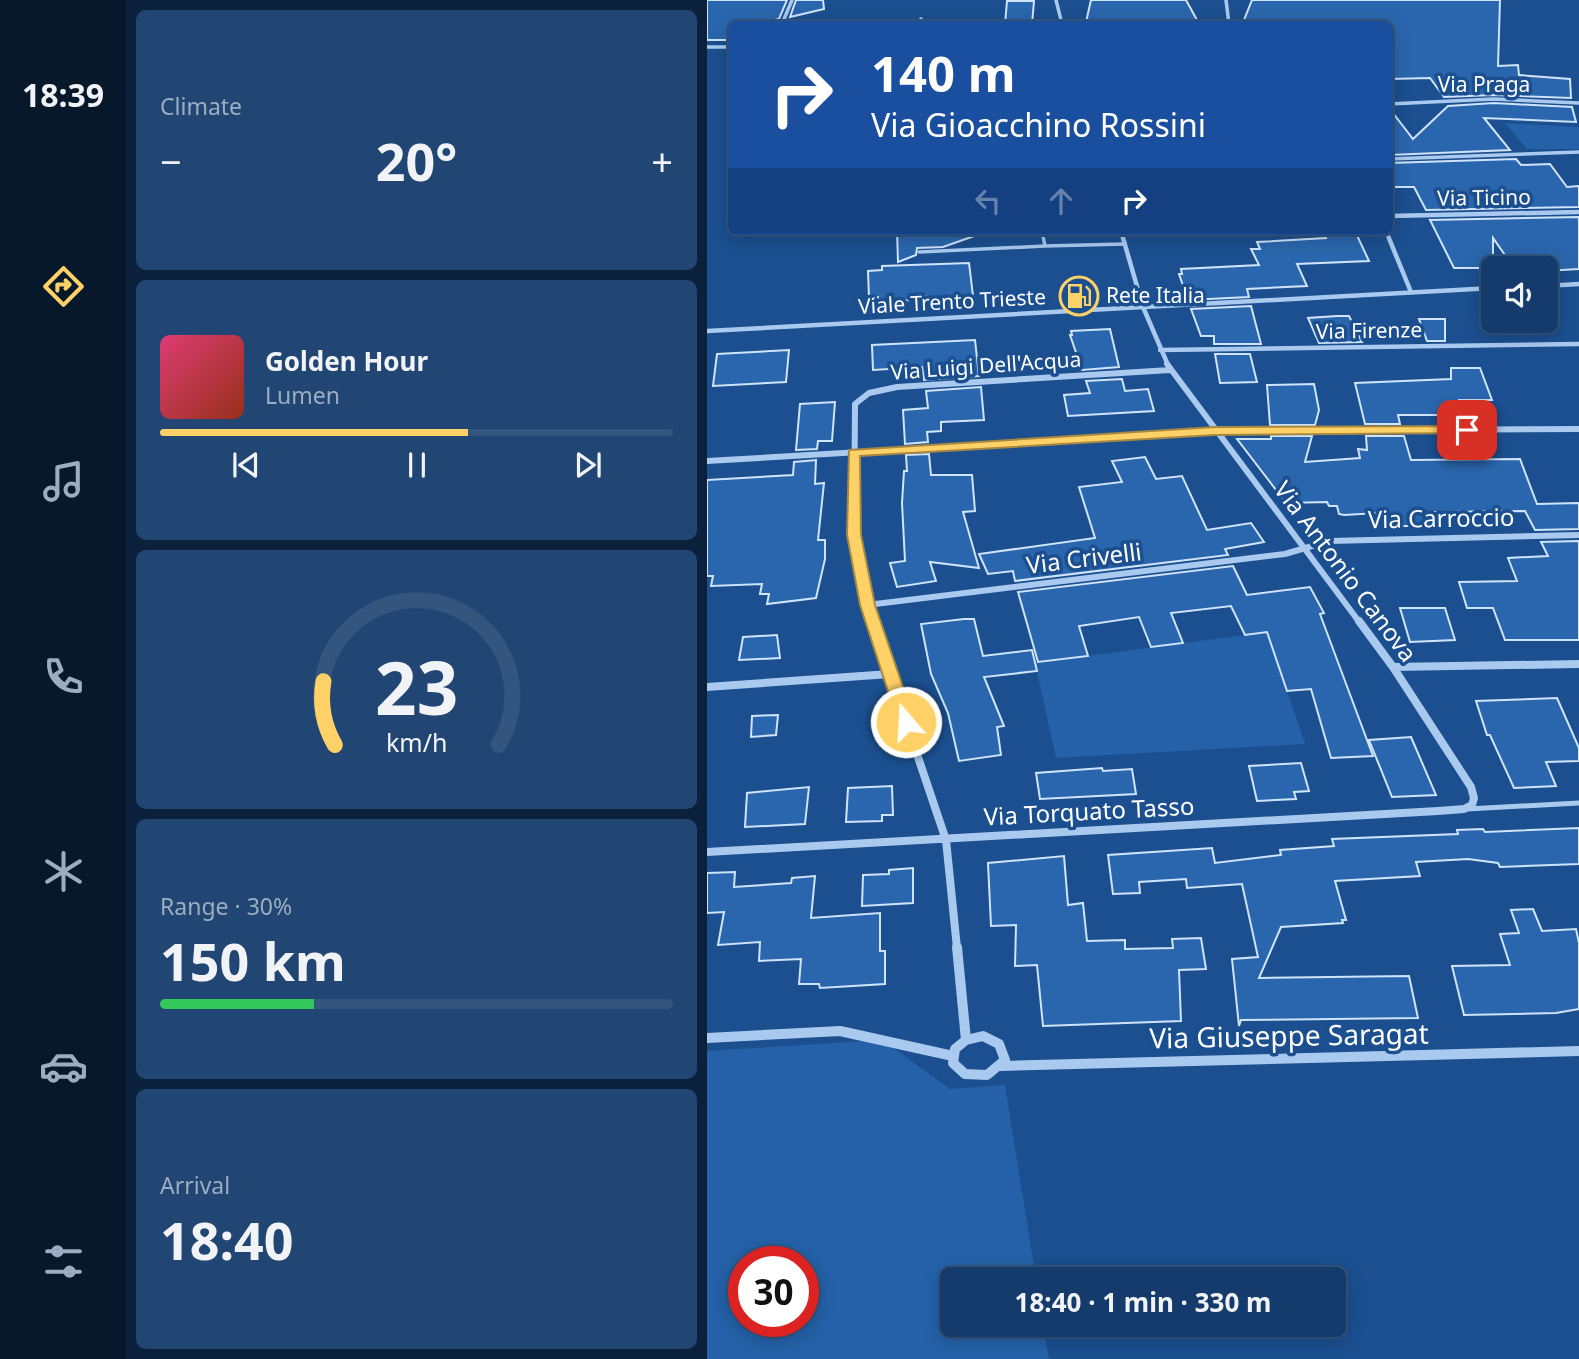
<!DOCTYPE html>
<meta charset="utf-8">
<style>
:root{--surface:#143b6b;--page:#214673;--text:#f1f3f6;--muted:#9dadc1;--line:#33557e;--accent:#ffd166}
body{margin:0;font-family:"Noto Sans",sans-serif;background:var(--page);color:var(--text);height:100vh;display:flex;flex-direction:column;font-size:26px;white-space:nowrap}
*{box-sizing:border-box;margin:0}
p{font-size:23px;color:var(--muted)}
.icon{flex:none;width:38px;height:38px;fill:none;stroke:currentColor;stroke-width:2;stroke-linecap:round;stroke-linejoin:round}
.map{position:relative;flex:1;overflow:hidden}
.panel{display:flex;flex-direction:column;gap:10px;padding:10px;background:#0b203b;width:581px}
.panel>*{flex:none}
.banner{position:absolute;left:21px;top:21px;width:665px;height:214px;border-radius:10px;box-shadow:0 4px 18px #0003,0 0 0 2px var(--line);background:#1a4fa0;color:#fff;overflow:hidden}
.tools{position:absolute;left:774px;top:256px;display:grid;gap:14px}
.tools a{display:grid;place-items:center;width:77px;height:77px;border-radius:10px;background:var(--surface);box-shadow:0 4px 18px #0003,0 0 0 2px var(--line);font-size:35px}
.speed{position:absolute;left:21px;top:1246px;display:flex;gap:14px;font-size:35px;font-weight:700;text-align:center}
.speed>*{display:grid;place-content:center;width:91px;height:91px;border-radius:50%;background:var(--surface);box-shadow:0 4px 18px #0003,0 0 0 2px var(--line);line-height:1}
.speed .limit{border:10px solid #d22;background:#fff;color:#111}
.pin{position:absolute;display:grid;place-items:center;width:60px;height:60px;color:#fff;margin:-30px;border-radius:14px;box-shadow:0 4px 10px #0006}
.me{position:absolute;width:77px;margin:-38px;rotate:341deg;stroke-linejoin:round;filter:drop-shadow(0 0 5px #0008)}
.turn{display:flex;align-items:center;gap:24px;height:147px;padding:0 28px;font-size:32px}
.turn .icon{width:91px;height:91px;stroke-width:2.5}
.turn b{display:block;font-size:49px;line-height:60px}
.lanes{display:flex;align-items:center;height:66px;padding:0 28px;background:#0003;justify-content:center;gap:35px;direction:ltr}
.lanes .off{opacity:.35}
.big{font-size:52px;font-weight:700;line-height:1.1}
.panel .card{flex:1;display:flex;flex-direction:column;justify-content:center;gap:10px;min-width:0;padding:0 24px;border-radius:10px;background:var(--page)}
.panel .dial{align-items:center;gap:0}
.dial svg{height:182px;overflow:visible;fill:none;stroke:var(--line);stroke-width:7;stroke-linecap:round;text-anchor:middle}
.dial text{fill:var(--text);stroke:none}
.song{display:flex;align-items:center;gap:21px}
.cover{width:84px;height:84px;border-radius:10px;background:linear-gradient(135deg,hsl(340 70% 55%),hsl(10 70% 35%))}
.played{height:7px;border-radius:4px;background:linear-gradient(90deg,var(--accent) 60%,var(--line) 60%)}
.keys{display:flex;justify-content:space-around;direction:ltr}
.heat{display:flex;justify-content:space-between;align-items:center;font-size:38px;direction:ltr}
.charge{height:10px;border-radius:5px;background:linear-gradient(90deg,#34c759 30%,var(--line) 0)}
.trip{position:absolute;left:233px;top:1267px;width:406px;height:70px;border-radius:10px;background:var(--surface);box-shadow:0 4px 18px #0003,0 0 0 2px var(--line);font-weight:700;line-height:70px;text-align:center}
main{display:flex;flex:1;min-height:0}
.tabs{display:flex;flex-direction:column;width:126px;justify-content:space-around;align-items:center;background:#08182b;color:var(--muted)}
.tabs .icon{width:49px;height:49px}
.tabs .current{color:var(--accent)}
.tabs b{font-size:32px;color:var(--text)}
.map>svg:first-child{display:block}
.green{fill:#2461a8;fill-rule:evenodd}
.building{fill:#2a66ad;stroke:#cfe3fa;stroke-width:2}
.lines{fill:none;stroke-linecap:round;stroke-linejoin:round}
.service-far1{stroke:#a9c9ee;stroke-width:3.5}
.service{stroke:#a9c9ee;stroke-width:5}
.minor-far4{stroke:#a9c9ee;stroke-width:3.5}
.minor-far3{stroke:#a9c9ee;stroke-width:4.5}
.minor-far2{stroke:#a9c9ee;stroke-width:6}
.minor-far1{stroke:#a9c9ee;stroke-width:8}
.minor{stroke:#a9c9ee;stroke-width:10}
.route{fill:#ffd166;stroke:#a68842;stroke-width:2}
.labels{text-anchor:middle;stroke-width:7;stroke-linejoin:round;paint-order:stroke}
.far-street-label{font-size:21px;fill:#fff;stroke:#1b4f8f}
.far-poi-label{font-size:21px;fill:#fff;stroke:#1b4f8f;text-anchor:start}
.street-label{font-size:24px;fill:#fff;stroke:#1b4f8f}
.near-street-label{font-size:28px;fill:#fff;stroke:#1b4f8f}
</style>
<main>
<nav class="tabs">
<b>18:39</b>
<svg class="icon current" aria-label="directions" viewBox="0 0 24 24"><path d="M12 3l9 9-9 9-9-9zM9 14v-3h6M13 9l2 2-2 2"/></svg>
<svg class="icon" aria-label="music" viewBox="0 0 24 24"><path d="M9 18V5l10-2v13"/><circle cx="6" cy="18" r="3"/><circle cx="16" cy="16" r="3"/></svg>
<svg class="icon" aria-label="phone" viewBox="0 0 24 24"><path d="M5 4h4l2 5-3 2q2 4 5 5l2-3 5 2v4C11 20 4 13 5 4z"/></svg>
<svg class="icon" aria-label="climate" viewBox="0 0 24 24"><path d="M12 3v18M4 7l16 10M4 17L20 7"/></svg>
<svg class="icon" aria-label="car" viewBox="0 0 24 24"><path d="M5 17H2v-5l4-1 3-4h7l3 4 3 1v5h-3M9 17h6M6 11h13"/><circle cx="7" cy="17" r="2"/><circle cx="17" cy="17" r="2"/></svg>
<svg class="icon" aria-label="filters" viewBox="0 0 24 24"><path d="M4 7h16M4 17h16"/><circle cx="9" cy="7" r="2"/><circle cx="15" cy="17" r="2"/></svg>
</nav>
<section class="panel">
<div class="card"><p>Climate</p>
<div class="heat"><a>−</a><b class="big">20°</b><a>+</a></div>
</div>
<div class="card">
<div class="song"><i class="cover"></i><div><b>Golden Hour</b><p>Lumen</p></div></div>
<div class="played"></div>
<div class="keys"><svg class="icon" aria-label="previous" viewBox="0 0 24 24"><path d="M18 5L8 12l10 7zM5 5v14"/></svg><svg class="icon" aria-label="pause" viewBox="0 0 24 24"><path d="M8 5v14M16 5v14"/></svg><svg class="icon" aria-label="next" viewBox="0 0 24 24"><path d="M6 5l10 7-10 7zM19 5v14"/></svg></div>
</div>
<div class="card dial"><svg viewBox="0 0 100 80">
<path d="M14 69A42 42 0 1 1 86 69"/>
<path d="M14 69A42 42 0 0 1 9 41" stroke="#ffd166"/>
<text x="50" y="56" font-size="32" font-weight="700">23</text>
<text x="50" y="72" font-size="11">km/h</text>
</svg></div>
<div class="card"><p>Range · 30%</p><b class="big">150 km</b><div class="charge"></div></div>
<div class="card"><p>Arrival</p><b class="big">18:40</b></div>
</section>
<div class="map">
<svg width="872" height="1359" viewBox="0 0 872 1359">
<rect width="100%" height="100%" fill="#1b4f8f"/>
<!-- green -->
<path class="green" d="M798 123 872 127V149H820Z
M560 632 598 744 349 758 328 663Z
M175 1040 243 1089 298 1085 329 1279H245V1325H336L342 1359H0V1051ZM37 1262H96V1321H37Z"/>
<!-- building -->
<path class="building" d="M0 0H80L72 19 49 24H24V40H0Z
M89 0H116L117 9 83 17Z
M384 0H479L490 20 379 22Z
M545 0H793L791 66 811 65 812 75 863 79 864 98 787 95 737 97 723 78 682 79V24H573V22L537 20Z
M300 1H327L325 24H298Z
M787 103 865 107 869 122 777 118 803 150 682 155V108L706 139 741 106Z
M809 159 814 165 843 164 860 187 872 186V207L719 210 707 187H682V163Z
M872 217V269L838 271V268H807L786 238V268H747L723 220Z
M190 231H269L270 235 236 247 210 248 209 255 191 262Z
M617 231H648L662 261 590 264 600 286 540 289 542 297 481 300 472 274H475L474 269 552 265 544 249H553L550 242 619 238Z
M262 263 266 296 233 298 205 295V300L171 302V297L162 298 161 271 175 270V266Z
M544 306 554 344H507V336H494L484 309Z
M630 316H642L655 342 612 343 601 318Z
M712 319H738V341H720Z
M403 329 412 367 375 370 363 335H365L364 331Z
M268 340 272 376 217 380 215 367 166 370 165 345Z
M82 350 79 382 6 386 10 354Z
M508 354H543L550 382 513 383Z
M744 368H773L785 400H752L756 415H691L693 424H658L648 383 744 379Z
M415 379 418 391 441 389 447 411 361 416 357 395 383 393 379 381Z
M607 384 612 410 608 425H563L560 385Z
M274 387 277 420 234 422V431L220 432 221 442 198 444 196 410 221 408 219 391Z
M128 402 125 441H111L110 449 89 450 93 404Z
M564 436H605L598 462 653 458 651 449 660 450 659 436H697L704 460 813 459 830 504 872 503V529L828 530 818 511 728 512 732 526H675L671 513 637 515 632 514 630 506H622L620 502 579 503 530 439H564Z
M222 454 224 475H265L268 511 256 512 272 568 223 562 229 581 190 587 183 563 198 561 195 503 197 471H200L199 455Z
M438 457 449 479 475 476 500 530 544 523 557 542 518 549 521 555 308 581 306 571 281 574 272 554 388 538 372 487 415 482 405 461Z
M109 460 108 484 117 483 111 540H118V559L109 598 60 604 62 594H53L55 584 4 586 6 576H0V480L86 475 87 462Z
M872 541V640H798L786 608H760L752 582 810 581 801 558 841 556 834 542Z
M526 566 540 595 603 587 617 613 613 614 666 756 624 758 604 689 580 691 560 632 538 635 524 606 464 613 476 643 444 647 432 617 372 626 381 656 331 662 311 592Z
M693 608H738L748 640 703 642Z
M257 619H267L276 656 325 650 330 671 277 677 297 726 290 727 294 755 252 761 241 713 224 674 214 624Z
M70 635 73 658 32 660 36 637Z
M850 698 872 748V761L839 762 849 786 807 788 783 735H780L769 701Z
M71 715 69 735 44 737 45 716Z
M704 737 729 795 685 797 662 740Z
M594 763 602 791 587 792 589 799 550 801 542 766Z
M395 768 396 771 425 769 429 794 333 799 329 773Z
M185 786 186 815H175V821L139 822 141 788Z
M102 787 98 824 38 827 40 793Z
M872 828V864L793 867 791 863 761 859 709 862 713 876 628 881 639 920H635L636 923 574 927 552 978 702 976 711 1018 534 1020 532 1026 525 959 551 957 535 884 480 888 479 879 432 882 433 893 406 894 401 855 505 848 508 863 574 855 573 850 627 846 625 839 751 834 750 830 776 829 778 832Z
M357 856 361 905 376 903 380 941 418 940V949L466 948 465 939 494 938 499 969 472 970 474 1021 336 1026 330 965 308 966 309 925 284 926 281 863Z
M206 868V903L155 906 156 875 182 874V870Z
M28 872 27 887 84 883 85 878 108 876 104 918 173 913V951H178V984L113 988 112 984H92L94 959 52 961 53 942 11 945 17 912 0 913V873Z
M826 909 835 931 869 929 872 943V1009L849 1013 757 1015 745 966 803 965 793 934 812 933 804 910Z"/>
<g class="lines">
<!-- service-far1 -->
<path class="service-far1" d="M335 231 338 246 418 244
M212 252 338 246"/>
<!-- service -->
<path class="service" d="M760 809 872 803"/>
<!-- minor-far4 -->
<path class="minor-far4" d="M349 0 355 24
M519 0 522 24
M75 24 85 0
M213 24 214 19
M0 47H24
M682 104 787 99 872 103
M682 159 872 152"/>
<!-- minor-far3 -->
<path class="minor-far3" d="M682 216 872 212
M414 231 436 307 461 365
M679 231 704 292
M838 286 872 284
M0 331 786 288
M453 350 872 344"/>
<!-- minor-far2 -->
<path class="minor-far2" d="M460 364 653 623
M0 461 508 431 872 429
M160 605 578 554 622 541 872 535
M166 623 147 535 148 404 162 393 190 387 463 370"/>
<!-- minor-far1 -->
<path class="minor-far1" d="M165 621 239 840 250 948
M686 667 872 664
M0 687 183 674
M0 852 731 811 757 809 765 805 767 798 764 787 686 667 652 621"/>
<!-- minor -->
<path class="minor" d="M250 947 259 1040
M276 1036 292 1044 298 1060 280 1075 258 1074 246 1063 248 1049 259 1040Z
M0 1038 133 1031 246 1056
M294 1066 872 1051"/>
</g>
<!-- route -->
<path class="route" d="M760 426 766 430 765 433 508 435 153 456 154 535 168 605 208 722 199 727 191 722 153 605 140 535 142 450 508 427Z"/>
<!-- icons -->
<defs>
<symbol id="fuel-ring" viewBox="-11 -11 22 22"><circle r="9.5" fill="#1b4f8f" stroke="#ffd166" stroke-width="1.5"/><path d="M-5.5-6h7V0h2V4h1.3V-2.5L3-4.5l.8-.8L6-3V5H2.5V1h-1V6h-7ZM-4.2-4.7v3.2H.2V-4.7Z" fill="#ffd166"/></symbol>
</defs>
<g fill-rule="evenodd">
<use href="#fuel-ring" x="350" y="274" width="44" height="44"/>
</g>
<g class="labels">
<!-- far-street labels -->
<g class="far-street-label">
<text x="777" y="92">Via Praga</text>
<text transform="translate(777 198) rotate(-1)" y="7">Via Ticino</text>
<text transform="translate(245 302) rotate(-3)" y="7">Viale Trento Trieste</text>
<text transform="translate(662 331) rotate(-1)" y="7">Via Firenze</text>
<text transform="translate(279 366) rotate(-4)" y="7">Via Luigi Dell'Acqua</text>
</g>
<!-- far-poi labels -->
<g class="far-poi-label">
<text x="399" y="303">Rete Italia</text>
</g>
<!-- street labels -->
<g class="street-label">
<text transform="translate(734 519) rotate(-1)" y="8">Via Carroccio</text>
<text transform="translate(377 559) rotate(-7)" y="8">Via Crivelli</text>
<text transform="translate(638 572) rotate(53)" y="8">Via Antonio Canova</text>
<text transform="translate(382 812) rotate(-3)" y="8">Via Torquato Tasso</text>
</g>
<!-- near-street labels -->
<g class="near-street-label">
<text transform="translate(582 1036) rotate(-1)" y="10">Via Giuseppe Saragat</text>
</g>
</g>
</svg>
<div class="tools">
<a><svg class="icon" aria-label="sound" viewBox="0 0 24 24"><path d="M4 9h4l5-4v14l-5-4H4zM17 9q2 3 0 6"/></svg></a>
</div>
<div class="speed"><div class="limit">30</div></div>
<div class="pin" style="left:760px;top:430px;background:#d93025"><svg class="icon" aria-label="arrive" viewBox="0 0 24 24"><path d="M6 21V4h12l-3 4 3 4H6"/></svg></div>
<svg class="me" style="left:199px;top:722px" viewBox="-20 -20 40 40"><circle r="17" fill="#ffd166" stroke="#fff" stroke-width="3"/><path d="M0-11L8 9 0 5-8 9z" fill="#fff"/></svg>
<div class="trip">18:40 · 1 min · 330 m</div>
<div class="banner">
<div class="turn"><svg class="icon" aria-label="right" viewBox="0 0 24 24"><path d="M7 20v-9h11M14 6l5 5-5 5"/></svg><div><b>140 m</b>Via Gioacchino Rossini</div></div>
<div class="lanes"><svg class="icon off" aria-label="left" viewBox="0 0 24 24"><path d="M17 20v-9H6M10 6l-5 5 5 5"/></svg><svg class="icon off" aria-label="ahead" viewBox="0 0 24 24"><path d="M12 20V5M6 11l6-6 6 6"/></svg><svg class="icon" aria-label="right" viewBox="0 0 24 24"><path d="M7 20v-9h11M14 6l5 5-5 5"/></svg></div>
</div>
</div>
</main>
